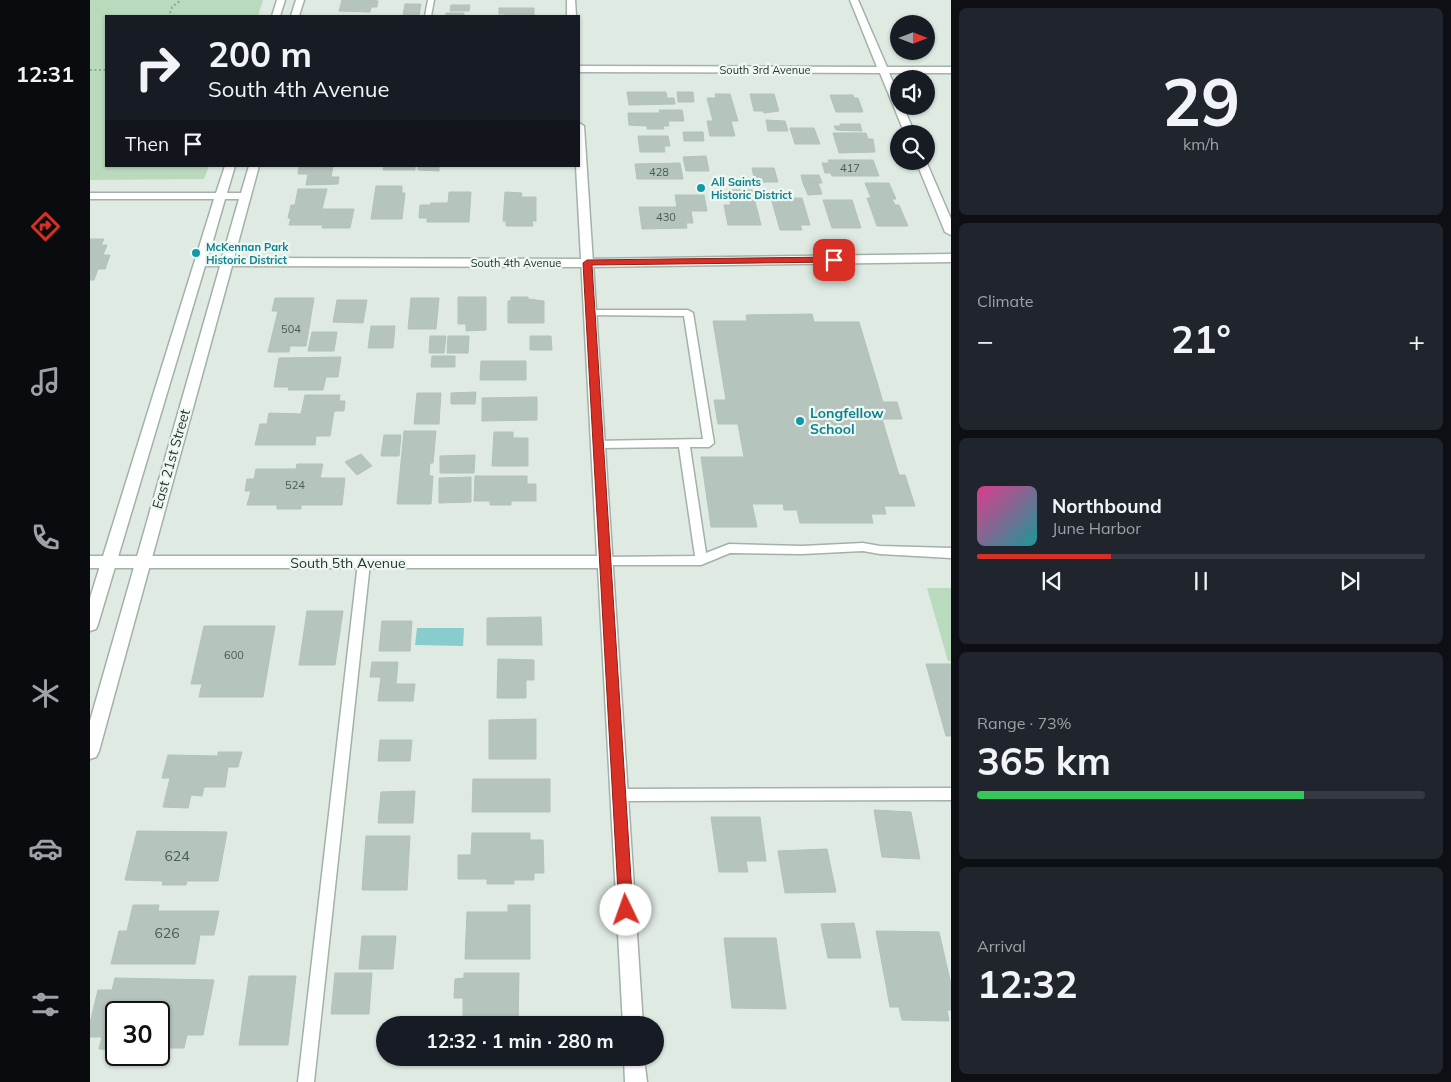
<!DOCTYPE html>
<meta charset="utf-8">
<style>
:root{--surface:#171b24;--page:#20242c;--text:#f1f3f6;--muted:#9ea1a6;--line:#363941;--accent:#d93025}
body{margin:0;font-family:Mulish,sans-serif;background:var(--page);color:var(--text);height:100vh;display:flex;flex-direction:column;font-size:19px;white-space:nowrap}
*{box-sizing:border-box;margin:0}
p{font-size:16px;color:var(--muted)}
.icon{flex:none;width:28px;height:28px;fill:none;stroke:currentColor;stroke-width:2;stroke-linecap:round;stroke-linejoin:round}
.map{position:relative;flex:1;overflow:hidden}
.details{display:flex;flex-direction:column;gap:8px;padding:8px;background:#0d0f14;width:500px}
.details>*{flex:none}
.banner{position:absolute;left:15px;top:15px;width:475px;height:152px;border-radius:0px;box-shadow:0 1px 4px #0004;background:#171b24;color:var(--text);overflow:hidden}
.needle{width:32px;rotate:90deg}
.buttons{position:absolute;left:800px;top:15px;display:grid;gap:10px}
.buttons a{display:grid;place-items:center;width:45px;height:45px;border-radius:50%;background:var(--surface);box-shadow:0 1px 4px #0004;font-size:25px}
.speed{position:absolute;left:15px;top:1001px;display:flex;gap:10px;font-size:25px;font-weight:700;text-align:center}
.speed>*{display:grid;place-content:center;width:65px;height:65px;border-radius:50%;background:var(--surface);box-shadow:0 1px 4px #0004;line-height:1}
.speed .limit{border:2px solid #111;border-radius:8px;background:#fff;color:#111}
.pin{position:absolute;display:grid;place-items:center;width:42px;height:42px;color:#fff;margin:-21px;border-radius:10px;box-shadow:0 2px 8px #0006}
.me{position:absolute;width:55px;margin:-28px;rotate:357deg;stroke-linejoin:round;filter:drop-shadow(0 0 4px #0008)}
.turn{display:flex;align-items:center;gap:18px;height:105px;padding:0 20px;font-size:22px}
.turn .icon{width:65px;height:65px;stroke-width:2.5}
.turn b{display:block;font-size:35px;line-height:42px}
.then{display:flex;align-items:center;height:48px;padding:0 20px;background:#0003;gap:10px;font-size:19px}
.big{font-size:38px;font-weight:700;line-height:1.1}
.details .widget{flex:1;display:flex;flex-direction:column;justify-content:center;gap:8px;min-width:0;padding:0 18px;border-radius:8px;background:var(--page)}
.details .dial{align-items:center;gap:0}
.dial b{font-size:65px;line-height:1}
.song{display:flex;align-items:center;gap:15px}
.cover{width:60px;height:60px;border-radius:8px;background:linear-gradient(135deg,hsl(330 70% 55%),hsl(180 70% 35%))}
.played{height:5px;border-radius:2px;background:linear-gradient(90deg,var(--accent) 30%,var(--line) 30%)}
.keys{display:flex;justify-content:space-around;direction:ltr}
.heat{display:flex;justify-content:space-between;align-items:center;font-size:28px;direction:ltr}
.charge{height:8px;border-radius:4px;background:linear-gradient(90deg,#34c759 73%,var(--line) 0)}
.trip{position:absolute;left:286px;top:1016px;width:288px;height:50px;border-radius:25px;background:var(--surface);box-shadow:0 1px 4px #0004;font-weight:700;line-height:50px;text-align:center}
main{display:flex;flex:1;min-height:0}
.menu{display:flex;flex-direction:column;width:90px;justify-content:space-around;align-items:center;background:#090b0e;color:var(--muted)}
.menu .icon{width:35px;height:35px}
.menu .selected{color:var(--accent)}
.menu b{font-size:22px;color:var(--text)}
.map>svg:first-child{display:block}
.green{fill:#b9dabd}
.water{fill:#89cccd}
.building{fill:#b5c4bc;stroke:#b2c3b9}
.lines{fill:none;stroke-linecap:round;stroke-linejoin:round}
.service-casing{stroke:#a2b1a9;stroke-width:3}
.minor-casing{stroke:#a2b1a9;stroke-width:3}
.tertiary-casing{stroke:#a2b1a9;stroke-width:3}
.path{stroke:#81ac98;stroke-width:2;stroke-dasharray:2 2.5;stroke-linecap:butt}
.service{fill:#fff;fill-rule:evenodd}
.minor{fill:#fff;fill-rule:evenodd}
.tertiary{fill:#fff;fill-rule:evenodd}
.route{fill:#d93025;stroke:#8d1f18}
.culture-dot{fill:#0f9aa8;stroke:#eff7f2;stroke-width:2}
.labels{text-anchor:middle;stroke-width:4.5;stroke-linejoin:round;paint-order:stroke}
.far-street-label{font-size:11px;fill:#21392f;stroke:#eff7f2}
.number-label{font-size:11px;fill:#465c52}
.far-culture-label{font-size:11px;font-weight:bold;fill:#0d838f;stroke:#eff7f2;text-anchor:start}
.culture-label{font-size:14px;font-weight:bold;fill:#0d838f;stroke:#eff7f2;text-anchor:start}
.street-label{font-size:14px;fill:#21392f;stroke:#eff7f2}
.near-number-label{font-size:14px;fill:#465c52}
</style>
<main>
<nav class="menu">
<b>12:31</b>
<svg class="icon selected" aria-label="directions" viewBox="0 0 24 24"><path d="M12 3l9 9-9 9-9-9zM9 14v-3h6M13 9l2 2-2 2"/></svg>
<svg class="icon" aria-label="music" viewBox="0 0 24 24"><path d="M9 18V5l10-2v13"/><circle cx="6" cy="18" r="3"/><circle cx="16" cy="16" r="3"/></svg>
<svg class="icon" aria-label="phone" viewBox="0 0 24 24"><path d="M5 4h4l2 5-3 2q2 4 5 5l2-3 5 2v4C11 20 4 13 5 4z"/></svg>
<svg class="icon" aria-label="climate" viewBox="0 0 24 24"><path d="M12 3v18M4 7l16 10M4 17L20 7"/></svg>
<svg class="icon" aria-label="car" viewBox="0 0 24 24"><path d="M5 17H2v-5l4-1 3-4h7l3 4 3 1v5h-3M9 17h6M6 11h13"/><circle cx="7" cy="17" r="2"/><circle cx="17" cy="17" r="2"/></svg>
<svg class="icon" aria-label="filters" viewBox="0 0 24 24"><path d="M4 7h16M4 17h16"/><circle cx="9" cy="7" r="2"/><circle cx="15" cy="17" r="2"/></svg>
</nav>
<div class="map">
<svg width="861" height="1082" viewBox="0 0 861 1082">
<rect width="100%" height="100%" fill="#dfeae3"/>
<!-- green -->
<path class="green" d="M0 0H173L168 16H16V166H119L114 179 0 180Z
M837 588H861V661H858Z"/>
<!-- water -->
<path class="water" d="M327 628H374L373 646 325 645Z"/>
<!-- building -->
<path class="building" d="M252 0H282L288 1 287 7H281L280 12 249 11Z
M315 4H331L329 16H313Z
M361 5H380L379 11H360Z
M409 8H444V16H415V14H409Z
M356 13H374V16H356Z
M537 92H576L577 98H584L585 104 539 105Z
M587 92H603L604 102H588Z
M625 94H640L648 121H641L645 136H620L617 121H623L617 98H626Z
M660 94H684L689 111 674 113 673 111H664Z
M740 95H763L764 98H768L773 112H746Z
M569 110H592L594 121H578L579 126H573L574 129H557V126L539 125 538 113H570Z
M676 120 695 121 698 131H678Z
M750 124H770L772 131 746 130 744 126H750Z
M700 128H724L730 144H705Z
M593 132H613L614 141H594Z
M743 133H776L778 139H783L785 152 749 153Z
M548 136H578L580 146H574L575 152H550Z
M616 156 619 171H596L593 157Z
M738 160H783L789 176H742L741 173H735L732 163H739Z
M590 163 593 179H547L545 164Z
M209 166H243L241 177H249L248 184 216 185 218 174H208Z
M294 166H325V170H293Z
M328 166H349V171L328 170Z
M662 168H684L688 182H665Z
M711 175H729L732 183H713Z
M713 183H728L732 194 718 195Z
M775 183H799L806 199H802L805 205H809L818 226H787L777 198H781Z
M286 186H312V193H315L312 219H281Z
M208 189H237L232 209H264L260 228H232L233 225H199L201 218H198L201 205H205Z
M637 190H662L671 225H638L634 205H641Z
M359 192H381L379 222H337V218H329L330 205H340L341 203H358Z
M415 192 432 193 431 197H446V221H442L443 226H416V221H413Z
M585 195H614L617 211H601L603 223H596L597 228 552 229 549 207H587Z
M681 198H712L720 225H710L712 230H690Z
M733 200H762L771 228H742Z
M0 239H14L11 245H17L13 255H20L15 269H8L4 280H0Z
M368 297H396V330L376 331V324H368Z
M421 297H438V299L454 301V323H418V301H421Z
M185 298H224L216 346H200L199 352H178L188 311H182Z
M321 298H349L346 329H318Z
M247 300H277L273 323 243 322Z
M722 314 724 322H769L793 402H807L812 419H792L809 475H815L825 506H794L796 514H781L783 523H710L707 510H694L693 504H662L667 527H621L611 457H654L648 424H628L624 400H636L623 321H657L656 315Z
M281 326H305L303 348H278Z
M222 332H247L244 351H218Z
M340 336H356L354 353H339Z
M358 336H379L378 353H357Z
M440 336H461L462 350H440Z
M342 356H365V367H341Z
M251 357 248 377H236L233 390H198L199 387H184L189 358Z
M391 361H436V380H390Z
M386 392 385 404H361V393Z
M327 393H351L349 424H324Z
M215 395H250L249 401H255L254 411H244L240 436H226L225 445H165L170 424H177L179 413 211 414Z
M447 397V420L392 421V398Z
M314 431H346L343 463H340L339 476H343L341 504H307Z
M404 432H423V438H438V466H402Z
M294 435H311L309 456H291Z
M271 454 282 466 267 475 255 462Z
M385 455 384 473H350V456Z
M207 464H233L230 478H255L252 505H211V509H187V505H157L161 491H155L157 479H164L166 469H206Z
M385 476H437V484H446V501H421V505H400V501H384Z
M381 477V502L349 503V478Z
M217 611H253L245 665H209Z
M451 617 452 645H397V618Z
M292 621H322L320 651H289Z
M114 626H185L173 697H109L112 684H101Z
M408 659 444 660V680H436V698H407Z
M282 662H308L306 684H325L323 701H288L291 677H280Z
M836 664H861V736H856Z
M446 719V759H399V720Z
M290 740H322L320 761H288Z
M128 752H152L148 767H138L135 787H114L112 796 101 795 98 808 73 807 80 778H72L78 755 128 756Z
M383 779H460V812H382Z
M325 791 323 823H288L291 792Z
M784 810 821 812 830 859 792 857Z
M621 817H670L676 861H656L658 872H629Z
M47 831 137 832 128 881H97L96 885H72L73 881 35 880Z
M382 833H440V840H453L454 873H444V880H424V884H397V879H368V855H381Z
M276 836H320L317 890H272Z
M737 849 746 892 695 893 688 851Z
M43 905H69L68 911H129L124 935H110L105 964H21L29 931H37Z
M418 905H440V959H375L377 912H418Z
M764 923 771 958H738L731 924Z
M786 931 849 932 861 984V1010H857L859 1021 812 1020 809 1007H800Z
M272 936H306L303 969H269Z
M634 938H686L696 1009 642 1008Z
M245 973H282L279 1014H241Z
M374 973H429L428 1025H373V998H364L365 979 374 978Z
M159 976H206L198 1045H149Z
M25 978 124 980 113 1035H97L94 1048H69V1012H26V1050L9 1049 12 1037H0V1023L8 990H22Z"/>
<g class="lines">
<defs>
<path id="service" d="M338 0H344L341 16H335Z
M500 310H598L603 313 624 443 619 447H600L616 553 639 544 712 546 773 543 790 546 861 548V558L790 554 773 551 712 554 640 553 611 565H511L509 562 511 559 515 557 605 556 589 447 508 448 504 447 503 444 504 441 613 439 594 316 497 315V311Z
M274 558 278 560 280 563 224 1082H208L268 563 270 560Z
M861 788V800L529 801 524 799 522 795 524 791 529 789Z"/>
<path id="minor" d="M477 0H485L486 16H477Z
M760 0H768L797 67H861V73H799L809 95V106H813L825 134H815L790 73 489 72V66L787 67Z
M489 123 494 126 553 1025H533L508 568H0V556H507L486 166H489Z
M826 161H836L861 219V235L855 232Z
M534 1058H554L557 1082H535Z"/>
<path id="tertiary" d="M187 0H195L190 16H182Z
M206 0H214L209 16H201Z
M135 166H145L137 193H151L159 166H169L144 258 497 259 861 254V262L497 267 142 266 9 751 6 757 0 759V721L130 266H115L8 624 6 629 0 631V598L124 199H0V193H126ZM135 199H149L132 258H118Z"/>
</defs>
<!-- service casing -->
<use href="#service" class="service-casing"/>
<!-- minor casing -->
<use href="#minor" class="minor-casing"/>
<!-- tertiary casing -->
<use href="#tertiary" class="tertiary-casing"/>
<!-- path -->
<path class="path" d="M80 13 82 7 91 0
M0 70H16"/>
<!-- service -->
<use href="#service" class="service"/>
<!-- minor -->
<use href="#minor" class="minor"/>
<!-- tertiary -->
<use href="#tertiary" class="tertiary"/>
</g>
<!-- route -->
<path class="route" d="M744 257 747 258V262L502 265 543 910 541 915 536 917 531 915 529 910 493 263 497 260Z"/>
<!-- markers -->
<g class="culture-dot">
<circle cx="611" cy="188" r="5"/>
<circle cx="106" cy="253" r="5"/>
<circle cx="710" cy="421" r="5"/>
</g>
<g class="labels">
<!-- far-street labels -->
<g class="far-street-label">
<text x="675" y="74">South 3rd Avenue</text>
<text x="426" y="267">South 4th Avenue</text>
</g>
<!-- number labels -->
<g class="number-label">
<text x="760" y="172">417</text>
<text x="569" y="176">428</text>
<text x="576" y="221">430</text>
<text x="201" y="333">504</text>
<text x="205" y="489">524</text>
<text x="144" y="659">600</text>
</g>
<!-- far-culture labels -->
<g class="far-culture-label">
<text x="621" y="186">All Saints<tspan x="621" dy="13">Historic District</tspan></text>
<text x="116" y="251">McKennan Park<tspan x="116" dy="13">Historic District</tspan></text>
</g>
<!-- culture labels -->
<g class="culture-label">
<text x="720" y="418">Longfellow<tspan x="720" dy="16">School</tspan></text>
</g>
<!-- street labels -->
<g class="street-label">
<text transform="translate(81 459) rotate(-74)" y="5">East 21st Street</text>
<text x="258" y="568">South 5th Avenue</text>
</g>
<!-- near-number labels -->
<g class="near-number-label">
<text x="87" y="861">624</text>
<text x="77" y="938">626</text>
</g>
</g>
</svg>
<div class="buttons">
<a><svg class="needle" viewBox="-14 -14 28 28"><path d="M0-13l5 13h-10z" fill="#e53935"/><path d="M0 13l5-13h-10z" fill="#9ea1a6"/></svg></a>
<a><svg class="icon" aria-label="sound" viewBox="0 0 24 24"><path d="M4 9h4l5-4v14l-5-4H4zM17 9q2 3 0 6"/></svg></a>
<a><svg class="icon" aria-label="search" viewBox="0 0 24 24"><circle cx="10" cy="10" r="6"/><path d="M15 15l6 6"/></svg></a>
</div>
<div class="speed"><div class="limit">30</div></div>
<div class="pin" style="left:744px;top:260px;background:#d93025"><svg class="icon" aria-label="arrive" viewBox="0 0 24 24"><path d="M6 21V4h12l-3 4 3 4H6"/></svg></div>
<svg class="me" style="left:536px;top:910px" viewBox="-20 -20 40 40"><circle r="19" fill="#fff"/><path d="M0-13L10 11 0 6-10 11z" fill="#d93025"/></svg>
<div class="trip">12:32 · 1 min · 280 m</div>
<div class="banner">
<div class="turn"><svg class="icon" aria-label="right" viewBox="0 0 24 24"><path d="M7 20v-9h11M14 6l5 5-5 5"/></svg><div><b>200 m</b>South 4th Avenue</div></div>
<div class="then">Then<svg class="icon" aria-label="arrive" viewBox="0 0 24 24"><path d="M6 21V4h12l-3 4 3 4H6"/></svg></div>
</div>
</div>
<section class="details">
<div class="widget dial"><b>29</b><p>km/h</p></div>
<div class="widget"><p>Climate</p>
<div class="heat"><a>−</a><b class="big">21°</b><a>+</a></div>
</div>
<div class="widget">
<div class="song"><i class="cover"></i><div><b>Northbound</b><p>June Harbor</p></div></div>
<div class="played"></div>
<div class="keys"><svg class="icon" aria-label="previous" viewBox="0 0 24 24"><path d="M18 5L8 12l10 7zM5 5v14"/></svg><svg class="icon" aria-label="pause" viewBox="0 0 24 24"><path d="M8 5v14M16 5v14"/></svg><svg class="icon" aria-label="next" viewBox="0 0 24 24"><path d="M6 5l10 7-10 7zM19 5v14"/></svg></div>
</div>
<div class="widget"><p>Range · 73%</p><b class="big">365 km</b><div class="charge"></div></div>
<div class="widget"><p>Arrival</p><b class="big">12:32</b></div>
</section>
</main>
